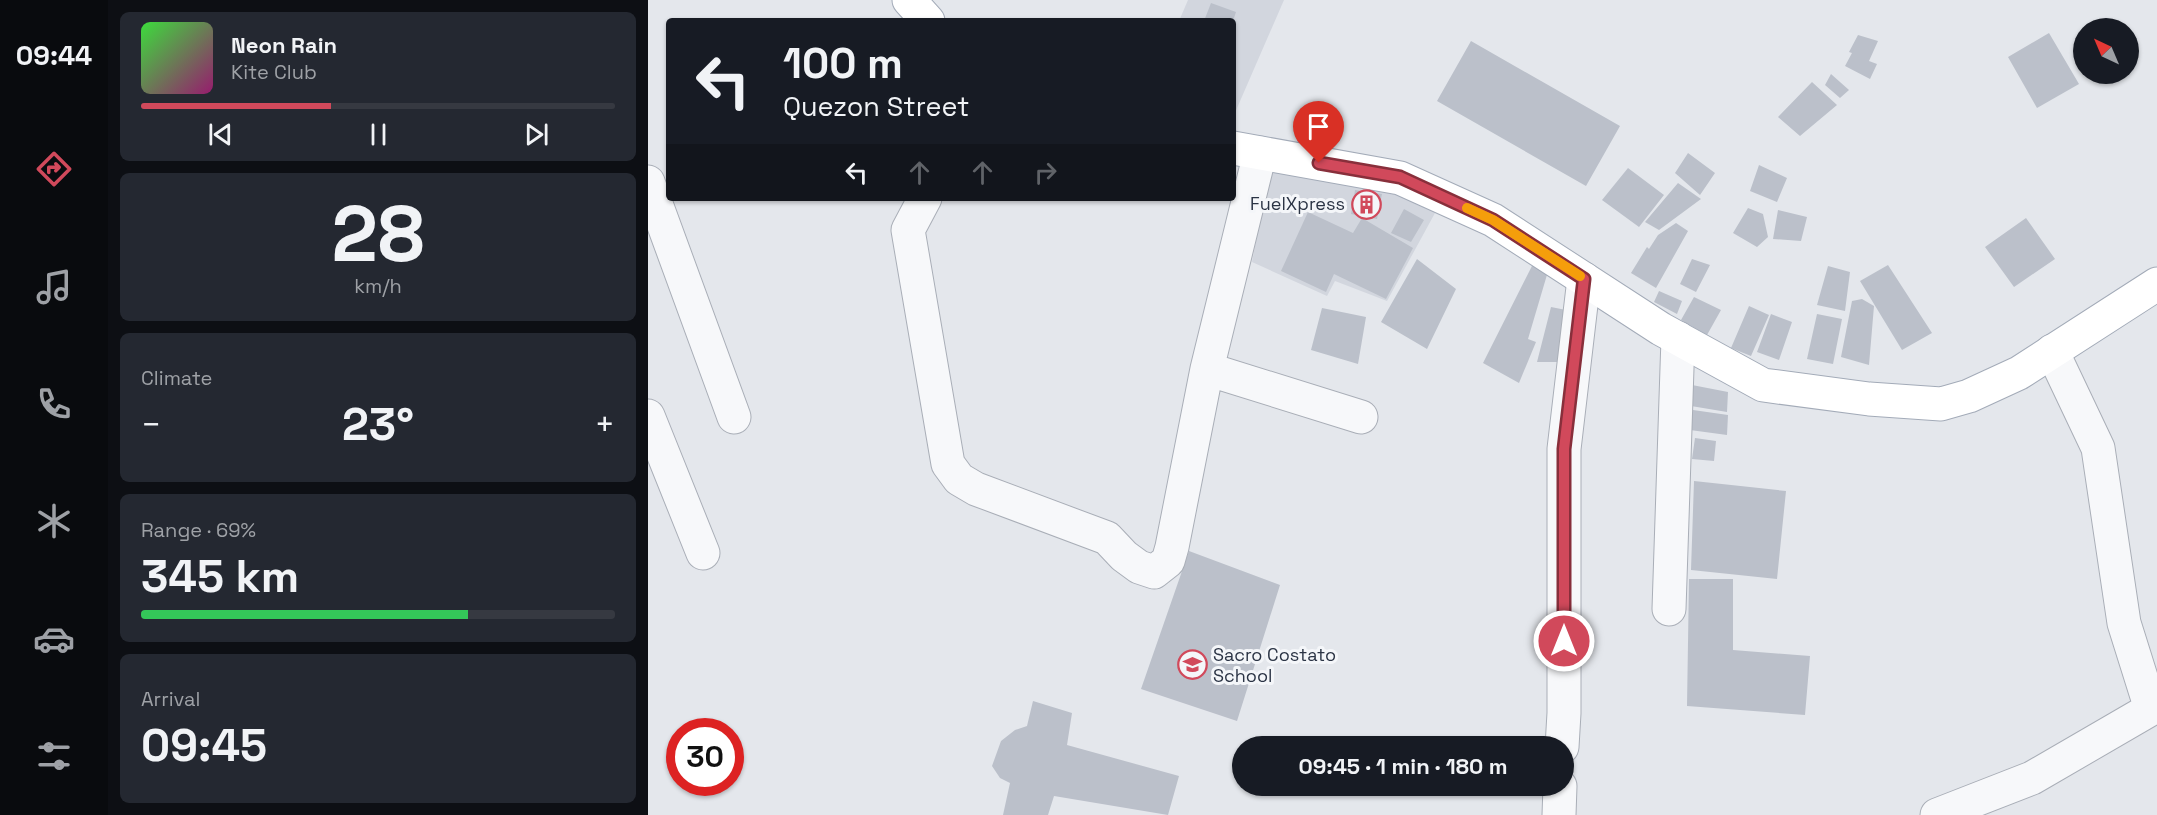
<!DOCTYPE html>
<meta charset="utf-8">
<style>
:root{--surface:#171b24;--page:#242831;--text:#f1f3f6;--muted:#9ea1a6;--line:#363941;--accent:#d1495b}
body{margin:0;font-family:"Space Grotesk",sans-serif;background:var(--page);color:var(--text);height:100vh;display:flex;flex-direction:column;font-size:22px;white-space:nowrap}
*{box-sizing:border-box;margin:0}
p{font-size:20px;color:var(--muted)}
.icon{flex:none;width:33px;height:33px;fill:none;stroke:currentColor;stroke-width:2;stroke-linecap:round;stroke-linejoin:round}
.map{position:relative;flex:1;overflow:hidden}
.drawer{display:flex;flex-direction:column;gap:12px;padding:12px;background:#0d0f14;width:540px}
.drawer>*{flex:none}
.guide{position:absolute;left:18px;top:18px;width:570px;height:183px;border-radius:6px;box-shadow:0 2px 4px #0004;background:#171b24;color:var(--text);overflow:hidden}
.needle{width:39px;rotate:316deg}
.controls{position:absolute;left:1425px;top:18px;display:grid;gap:12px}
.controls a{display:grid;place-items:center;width:66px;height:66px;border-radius:50%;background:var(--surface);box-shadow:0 2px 4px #0004;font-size:30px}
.speed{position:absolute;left:18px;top:718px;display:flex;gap:12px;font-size:30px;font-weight:700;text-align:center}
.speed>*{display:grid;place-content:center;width:78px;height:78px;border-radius:50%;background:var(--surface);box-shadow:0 2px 4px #0004;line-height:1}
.speed .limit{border:9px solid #d22;background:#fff;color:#111}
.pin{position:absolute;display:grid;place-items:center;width:51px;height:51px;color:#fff;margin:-62px -26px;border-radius:50% 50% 50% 0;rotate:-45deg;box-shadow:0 0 6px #0007}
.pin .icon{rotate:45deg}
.me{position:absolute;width:66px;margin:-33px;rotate:0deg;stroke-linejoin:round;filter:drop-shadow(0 0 4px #0008)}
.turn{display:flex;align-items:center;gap:21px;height:126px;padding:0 18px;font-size:27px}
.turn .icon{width:78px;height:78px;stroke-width:2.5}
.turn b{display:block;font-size:42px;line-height:51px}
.lanes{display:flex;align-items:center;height:57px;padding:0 18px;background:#0003;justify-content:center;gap:30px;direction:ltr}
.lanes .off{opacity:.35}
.big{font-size:45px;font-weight:700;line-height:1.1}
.drawer .card{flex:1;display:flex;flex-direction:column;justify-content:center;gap:9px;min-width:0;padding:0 21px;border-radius:9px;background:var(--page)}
.drawer .dial{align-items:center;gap:0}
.dial b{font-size:78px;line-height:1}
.song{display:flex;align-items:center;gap:18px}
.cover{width:72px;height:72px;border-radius:9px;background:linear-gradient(135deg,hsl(120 70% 55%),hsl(320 70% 35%))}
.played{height:6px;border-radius:3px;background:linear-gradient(90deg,var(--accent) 40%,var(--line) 40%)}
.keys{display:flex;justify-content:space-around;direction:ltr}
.heat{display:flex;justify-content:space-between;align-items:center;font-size:33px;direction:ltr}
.charge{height:9px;border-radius:4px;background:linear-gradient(90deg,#34c759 69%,var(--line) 0)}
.trip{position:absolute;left:584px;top:736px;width:342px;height:60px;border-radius:30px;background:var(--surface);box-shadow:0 2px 4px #0004;font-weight:700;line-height:60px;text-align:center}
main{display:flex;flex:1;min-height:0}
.tabs{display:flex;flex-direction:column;width:108px;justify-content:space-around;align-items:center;background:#090b0e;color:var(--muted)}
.tabs .icon{width:42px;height:42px}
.tabs .active{color:var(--accent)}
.tabs b{font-size:27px;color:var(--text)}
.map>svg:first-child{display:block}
.built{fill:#d2d6de}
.building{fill:#bbc0ca}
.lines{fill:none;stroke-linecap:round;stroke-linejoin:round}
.minor-casing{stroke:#a9aeb7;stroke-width:35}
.major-casing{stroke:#a3abb8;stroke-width:35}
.minor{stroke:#f7f8fa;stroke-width:33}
.major{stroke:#fff;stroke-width:33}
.route-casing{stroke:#882f3b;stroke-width:15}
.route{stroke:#d1495b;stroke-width:10}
.slow{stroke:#f59e0b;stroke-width:10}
.labels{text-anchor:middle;stroke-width:6;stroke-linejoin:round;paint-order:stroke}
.poi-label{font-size:18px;fill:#2b3445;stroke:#f4f6f9;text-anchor:end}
</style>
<main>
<nav class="tabs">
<b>09:44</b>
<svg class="icon active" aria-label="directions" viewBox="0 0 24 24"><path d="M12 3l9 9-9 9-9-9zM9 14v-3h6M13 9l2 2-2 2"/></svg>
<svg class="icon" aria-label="music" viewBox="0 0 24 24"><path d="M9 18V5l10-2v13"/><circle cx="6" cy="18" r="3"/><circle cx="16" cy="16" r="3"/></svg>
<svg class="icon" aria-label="phone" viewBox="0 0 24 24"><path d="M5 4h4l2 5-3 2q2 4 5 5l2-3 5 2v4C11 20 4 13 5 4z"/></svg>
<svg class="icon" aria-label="climate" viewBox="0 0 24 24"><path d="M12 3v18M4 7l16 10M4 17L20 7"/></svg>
<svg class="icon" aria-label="car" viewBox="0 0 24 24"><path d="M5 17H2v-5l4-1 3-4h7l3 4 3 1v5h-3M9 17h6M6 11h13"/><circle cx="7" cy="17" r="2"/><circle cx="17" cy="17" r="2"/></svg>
<svg class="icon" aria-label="filters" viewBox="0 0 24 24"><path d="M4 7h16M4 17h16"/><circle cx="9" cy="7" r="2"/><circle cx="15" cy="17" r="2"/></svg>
</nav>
<section class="drawer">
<div class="card">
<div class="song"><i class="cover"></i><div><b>Neon Rain</b><p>Kite Club</p></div></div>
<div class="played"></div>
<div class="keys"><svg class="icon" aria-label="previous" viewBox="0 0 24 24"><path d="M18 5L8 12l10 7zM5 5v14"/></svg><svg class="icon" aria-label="pause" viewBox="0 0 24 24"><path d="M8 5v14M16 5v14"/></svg><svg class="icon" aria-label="next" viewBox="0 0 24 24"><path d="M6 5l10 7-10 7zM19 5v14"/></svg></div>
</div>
<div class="card dial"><b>28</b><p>km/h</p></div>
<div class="card"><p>Climate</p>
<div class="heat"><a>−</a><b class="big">23°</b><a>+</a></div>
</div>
<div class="card"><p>Range · 69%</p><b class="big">345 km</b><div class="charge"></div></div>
<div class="card"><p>Arrival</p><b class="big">09:45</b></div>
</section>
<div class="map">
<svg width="1509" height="815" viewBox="0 0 1509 815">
<rect width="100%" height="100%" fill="#e4e7ec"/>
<!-- built -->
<path class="built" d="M540 0H636L586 115 585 21H531Z
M622 167 740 186 787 213 739 301 687 281 679 296 604 262Z"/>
<!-- building -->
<path class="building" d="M563 3 588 12 585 21H556Z
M1401 33 1431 84 1389 108 1360 57Z
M1210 35 1230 41 1221 61 1229 64 1222 79 1197 66 1204 53 1201 52Z
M823 41 972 126 938 186 789 101Z
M1183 74 1201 90 1192 98 1177 85Z
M1164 82 1189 105 1152 136 1130 117Z
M1040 153 1067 173 1052 195 1027 173Z
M1111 165 1139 178 1129 202 1102 191Z
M980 168 1016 195 991 227 954 200Z
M1030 183 1053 199 1011 230 997 222Z
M707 190 734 194 729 219 703 214Z
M1100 208 1115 214 1120 237 1109 247 1085 233Z
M756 209 776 220 763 242 743 233Z
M1130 210 1159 217 1153 241 1125 239Z
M660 212 705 233 714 218 765 248 738 299 686 274 678 292 633 271Z
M1378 218 1407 259 1366 287 1337 247Z
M1028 223 1040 231 1008 288 983 273 999 247 1001 249 1010 235Z
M769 259 808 289 779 349 733 322Z
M1044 259 1062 265 1048 292 1032 284Z
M886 262 901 268 880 339 888 342 871 383 835 363Z
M1240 265 1284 333 1254 350 1212 281Z
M1180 266 1202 272 1197 311 1169 305Z
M1011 291 1034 301 1029 314 1006 302Z
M1046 297 1073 310 1059 335 1033 320Z
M1214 299 1226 306 1221 365 1193 357 1204 301Z
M1101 306 1121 315 1103 356 1083 348Z
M903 307 928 312 921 362H889Z
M674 308 718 317 710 364 663 350Z
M1123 314 1144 322 1131 360 1109 352Z
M1169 314 1194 319 1185 364 1159 359Z
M1044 385 1080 392 1079 412 1043 406Z
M1045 410 1080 415 1079 435 1042 430Z
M1047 438 1068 441 1066 461 1044 459Z
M1046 481 1138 491 1129 579 1043 570Z
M541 551 632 585 589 721 493 689Z
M1041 579H1085V650L1162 656 1157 715 1039 706Z
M385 701 424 713 419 745 531 776 520 815 406 796 400 815H355L362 783 352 778 344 766 353 741 367 730 379 726Z"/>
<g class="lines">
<defs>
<path id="minor" d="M0 182 86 417
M277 198 260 230 300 464 311 479 328 489 459 538 476 556 491 567 506 572 520 561 524 547 559 369 612 153
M559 369 713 417
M0 416 55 553
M1021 609 1030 338
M914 747 916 713V449L936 279
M911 815 912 786
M1289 815 1384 778 1503 709 1476 623 1450 448 1404 351"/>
<path id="major" d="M261 0 280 21
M585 148 752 178 845 220 1013 329 1115 385 1221 399 1293 404 1321 396 1371 373 1509 284"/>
</defs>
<!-- minor casing -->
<use href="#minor" class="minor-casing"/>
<!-- major casing -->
<use href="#major" class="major-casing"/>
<!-- minor -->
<use href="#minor" class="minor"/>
<!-- major -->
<use href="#major" class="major"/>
</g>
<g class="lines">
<defs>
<path id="route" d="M671 163 752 177 845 220 936 279 916 449V641"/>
</defs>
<!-- route casing -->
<use href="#route" class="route-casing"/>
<!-- route -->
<use href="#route" class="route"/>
<!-- slow -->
<path class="slow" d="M819 208 845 220 932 276"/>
</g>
<!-- icons -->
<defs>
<symbol id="building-ring" viewBox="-11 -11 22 22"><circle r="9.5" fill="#f4f6f9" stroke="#d1495b" stroke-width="1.5"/><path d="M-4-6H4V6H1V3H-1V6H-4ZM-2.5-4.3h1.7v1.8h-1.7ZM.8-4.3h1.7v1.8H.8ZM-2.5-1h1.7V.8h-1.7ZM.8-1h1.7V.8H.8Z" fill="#d1495b"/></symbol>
<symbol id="school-ring" viewBox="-11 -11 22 22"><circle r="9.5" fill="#f4f6f9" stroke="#d1495b" stroke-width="1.5"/><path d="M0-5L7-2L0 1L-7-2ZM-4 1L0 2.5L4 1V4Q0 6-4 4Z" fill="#d1495b"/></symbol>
</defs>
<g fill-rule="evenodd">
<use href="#building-ring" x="702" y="188" width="33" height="33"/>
<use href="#school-ring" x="528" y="648" width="33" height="33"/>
</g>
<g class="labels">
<!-- poi labels -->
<g class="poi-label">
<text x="697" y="210">FuelXpress</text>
<text x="565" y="661" text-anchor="start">Sacro Costato<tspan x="565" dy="21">School</tspan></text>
</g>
</g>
</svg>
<div class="controls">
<a><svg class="needle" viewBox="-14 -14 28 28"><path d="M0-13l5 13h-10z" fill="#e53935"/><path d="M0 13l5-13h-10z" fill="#9ea1a6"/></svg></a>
</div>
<div class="speed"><div class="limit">30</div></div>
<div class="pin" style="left:671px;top:163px;background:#d93025"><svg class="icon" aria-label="arrive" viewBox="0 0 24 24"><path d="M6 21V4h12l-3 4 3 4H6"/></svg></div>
<svg class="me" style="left:916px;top:641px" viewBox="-20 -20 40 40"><circle r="17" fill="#d1495b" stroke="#fff" stroke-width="3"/><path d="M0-11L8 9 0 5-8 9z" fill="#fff"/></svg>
<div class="trip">09:45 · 1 min · 180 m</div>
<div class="guide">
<div class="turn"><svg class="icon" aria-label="left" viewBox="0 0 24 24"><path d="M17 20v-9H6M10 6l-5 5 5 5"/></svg><div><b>100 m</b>Quezon Street</div></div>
<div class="lanes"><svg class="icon" aria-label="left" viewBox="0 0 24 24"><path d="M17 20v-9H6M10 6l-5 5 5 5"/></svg><svg class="icon off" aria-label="ahead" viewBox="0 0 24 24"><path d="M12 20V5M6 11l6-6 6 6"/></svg><svg class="icon off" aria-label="ahead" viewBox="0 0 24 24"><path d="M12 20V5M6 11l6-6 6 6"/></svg><svg class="icon off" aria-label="right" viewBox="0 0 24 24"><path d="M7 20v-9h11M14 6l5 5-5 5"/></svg></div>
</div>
</div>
</main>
